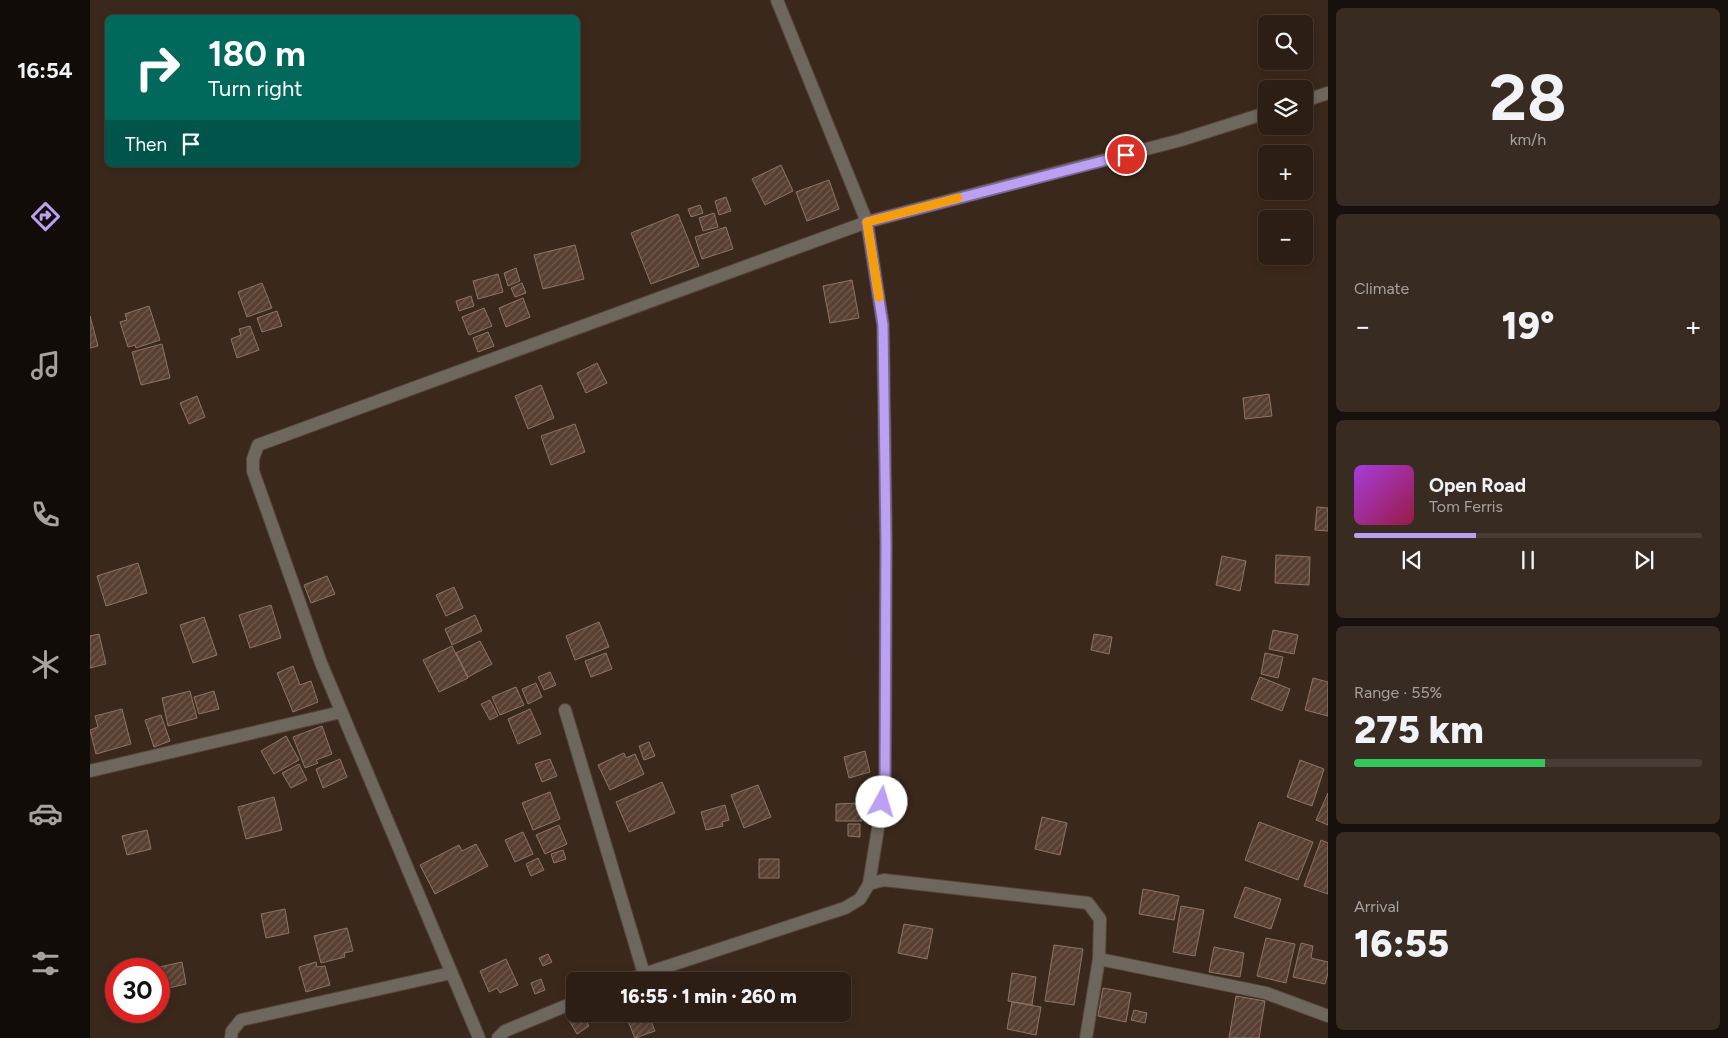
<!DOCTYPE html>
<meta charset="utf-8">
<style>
:root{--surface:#2c1e15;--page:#382b22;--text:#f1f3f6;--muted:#a6a2a0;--line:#483c34;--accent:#bca0f2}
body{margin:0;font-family:Figtree,sans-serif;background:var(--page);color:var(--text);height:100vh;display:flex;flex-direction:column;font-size:19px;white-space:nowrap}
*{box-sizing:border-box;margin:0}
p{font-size:16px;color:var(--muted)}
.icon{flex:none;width:28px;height:28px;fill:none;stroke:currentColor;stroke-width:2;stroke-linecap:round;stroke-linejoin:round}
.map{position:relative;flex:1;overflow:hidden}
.details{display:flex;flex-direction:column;gap:8px;padding:8px;background:#18100c;width:400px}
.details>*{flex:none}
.hud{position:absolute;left:15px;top:15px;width:475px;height:152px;border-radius:8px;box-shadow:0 2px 8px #0003,0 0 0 1px var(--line);background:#00695c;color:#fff;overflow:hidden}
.buttons{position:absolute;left:1168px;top:15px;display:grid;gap:10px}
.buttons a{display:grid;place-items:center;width:55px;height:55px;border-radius:8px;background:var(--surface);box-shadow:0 2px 8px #0003,0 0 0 1px var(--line);font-size:25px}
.speed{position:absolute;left:15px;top:958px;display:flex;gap:10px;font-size:25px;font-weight:700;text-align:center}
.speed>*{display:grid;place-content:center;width:65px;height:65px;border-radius:50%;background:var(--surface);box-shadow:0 2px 8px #0003,0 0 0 1px var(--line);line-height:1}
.speed .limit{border:8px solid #d22;background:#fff;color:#111}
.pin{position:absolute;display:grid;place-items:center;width:42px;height:42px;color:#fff;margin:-21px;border:2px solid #fff;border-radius:50%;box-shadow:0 1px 5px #0007}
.me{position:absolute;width:55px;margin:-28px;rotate:6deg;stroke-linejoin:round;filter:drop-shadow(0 0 4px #0008)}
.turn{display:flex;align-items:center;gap:18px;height:105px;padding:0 20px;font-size:22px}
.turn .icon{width:65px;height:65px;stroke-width:2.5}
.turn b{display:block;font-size:35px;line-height:42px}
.then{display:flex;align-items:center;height:48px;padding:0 20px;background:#0003;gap:10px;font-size:19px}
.big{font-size:38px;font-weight:800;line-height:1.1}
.details .card{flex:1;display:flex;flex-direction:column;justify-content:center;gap:8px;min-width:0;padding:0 18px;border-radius:8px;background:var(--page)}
.details .dial{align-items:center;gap:0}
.dial b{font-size:65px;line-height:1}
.song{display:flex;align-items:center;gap:15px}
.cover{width:60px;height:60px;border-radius:8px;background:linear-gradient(135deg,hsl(280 70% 55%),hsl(340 70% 35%))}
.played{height:5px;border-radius:2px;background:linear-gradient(90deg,var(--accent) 35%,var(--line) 35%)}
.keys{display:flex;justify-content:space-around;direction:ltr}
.heat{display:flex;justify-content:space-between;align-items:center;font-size:28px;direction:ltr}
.charge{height:8px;border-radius:4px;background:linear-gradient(90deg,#34c759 55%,var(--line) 0)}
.trip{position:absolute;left:476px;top:972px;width:285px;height:50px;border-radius:8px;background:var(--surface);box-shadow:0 2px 8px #0003,0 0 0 1px var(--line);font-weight:800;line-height:50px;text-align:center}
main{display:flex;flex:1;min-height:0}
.tabs{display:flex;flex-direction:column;width:90px;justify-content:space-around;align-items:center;background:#120c08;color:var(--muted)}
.tabs .icon{width:35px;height:35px}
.tabs .selected{color:var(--accent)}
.tabs b{font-size:22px;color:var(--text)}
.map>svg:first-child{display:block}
.building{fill:url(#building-hatch);stroke:#8c7567}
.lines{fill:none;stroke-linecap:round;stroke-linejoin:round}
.minor-casing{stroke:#57453a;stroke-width:14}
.minor{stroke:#6d675e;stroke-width:12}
.route-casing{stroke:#7a689d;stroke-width:12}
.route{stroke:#bca0f2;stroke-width:9}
.slow{stroke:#f59e0b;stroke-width:9}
</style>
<main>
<nav class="tabs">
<b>16:54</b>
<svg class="icon selected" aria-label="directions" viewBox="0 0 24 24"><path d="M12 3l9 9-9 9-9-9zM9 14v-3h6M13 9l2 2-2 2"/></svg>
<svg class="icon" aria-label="music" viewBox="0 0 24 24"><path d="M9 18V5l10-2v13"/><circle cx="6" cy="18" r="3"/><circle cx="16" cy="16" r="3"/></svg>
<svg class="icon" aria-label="phone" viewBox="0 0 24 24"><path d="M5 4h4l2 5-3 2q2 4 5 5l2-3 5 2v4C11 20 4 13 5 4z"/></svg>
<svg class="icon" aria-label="climate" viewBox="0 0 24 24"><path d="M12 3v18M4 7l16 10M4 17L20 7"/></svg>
<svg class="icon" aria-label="car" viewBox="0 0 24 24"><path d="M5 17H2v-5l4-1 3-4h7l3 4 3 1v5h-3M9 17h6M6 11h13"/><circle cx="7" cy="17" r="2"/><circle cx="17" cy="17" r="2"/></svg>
<svg class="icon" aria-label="filters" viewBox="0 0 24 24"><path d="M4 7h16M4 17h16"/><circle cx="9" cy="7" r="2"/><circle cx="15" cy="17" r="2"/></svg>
</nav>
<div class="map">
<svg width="1238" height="1038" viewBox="0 0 1238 1038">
<defs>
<pattern id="building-hatch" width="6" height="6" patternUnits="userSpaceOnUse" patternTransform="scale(1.25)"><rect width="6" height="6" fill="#583f31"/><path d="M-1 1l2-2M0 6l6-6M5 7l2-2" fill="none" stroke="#705a4e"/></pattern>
</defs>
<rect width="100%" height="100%" fill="#3b281c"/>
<!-- building -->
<path class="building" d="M691 165 703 191 675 205 662 179Z
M739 180 749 209 717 221 706 192Z
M636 197 641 211 629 215 625 201Z
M610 205 613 213 601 217 598 209Z
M624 213 628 227 613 231 609 218Z
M588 214 609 266 561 284 541 233Z
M636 227 643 249 612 259 605 237Z
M485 245 494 279 453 289 444 255Z
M426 268 430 281 418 286 414 273Z
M408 274 413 292 388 299 383 281Z
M762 280 769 318 740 323 733 286Z
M172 283 182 308 157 317 148 292Z
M432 283 436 293 425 297 421 288Z
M381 296 384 306 369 311 366 301Z
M433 298 440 317 416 327 409 308Z
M59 306 70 340 46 348 45 345 38 347 30 322 37 320 35 314Z
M394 308 402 326 379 335 372 317Z
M187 311 192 326 172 332 167 318Z
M0 316 8 346 0 348Z
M160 326 169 350 147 358 141 339 151 335 149 329Z
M398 332 404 346 388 352 383 338Z
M72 344 80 378 51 385 42 352Z
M507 363 517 383 496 393 487 373Z
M451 385 464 418 438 429 425 396Z
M1179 394 1182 416 1155 419 1153 398Z
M107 396 115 417 99 424 90 403Z
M485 424 495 452 461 465 451 436Z
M1227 507 1238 508V531L1225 530Z
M1186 555 1220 557 1219 585 1185 583Z
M1132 556 1156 561 1150 591 1126 585Z
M48 563 57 593 16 606 7 576Z
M237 576 245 594 221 603 214 585Z
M364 587 373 608 356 616 346 595Z
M181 605 191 638 160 648 149 615Z
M385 615 392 631 362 645 355 629Z
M114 617 127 655 103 663 90 625Z
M509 622 519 647 485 660 476 636Z
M1183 630 1208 635 1204 654 1179 649Z
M9 634 16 664 0 668V636Z
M1004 634 1022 637 1019 654 1001 650Z
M390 641 402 664 378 677 366 653Z
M362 646 378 678 349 692 333 660Z
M516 653 522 669 501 677 495 661Z
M1175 653 1193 657 1188 678 1171 674Z
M203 666 210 685 221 681 228 702 203 712 187 673Z
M460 672 466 685 454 690 448 677Z
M1170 677 1200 689 1192 711 1161 699Z
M1223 678 1238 682V716L1215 710Z
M446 683 452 697 438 704 432 689Z
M426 687 434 705 410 715 402 697Z
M100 691 107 718 78 726 72 698Z
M124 691 129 709 109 714 104 697Z
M400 700 408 716 400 720 391 704Z
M32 709 41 744 6 754 0 730 8 727 5 716Z
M440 709 451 734 428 744 418 719Z
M71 715 80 741 64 747 55 720Z
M232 726 242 754 226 760 228 763 215 768 203 737Z
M196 736 209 760 184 774 171 751Z
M559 742 565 756 554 760 549 746Z
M775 751 780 772 759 778 754 757Z
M534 753 536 758 545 754 554 774 520 790 508 765Z
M250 759 257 777 233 788 226 769Z
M460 759 467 776 452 782 445 764Z
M1210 760 1234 769 1222 806 1197 797Z
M209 764 217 780 201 788 192 773Z
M572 782 585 813 539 832 526 802Z
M668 785 681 817 654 828 641 795Z
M460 792 470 819 443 830 432 803Z
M1238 793V825L1226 820Z
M184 797 192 830 156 839 148 807Z
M772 803V821H746V804Z
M635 805 639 820 632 822 633 826 616 830 611 812Z
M952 817 977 823 970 855 945 849Z
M1169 822 1223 842 1208 880 1155 860Z
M758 824H770V837L758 836Z
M469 825 477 844 455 854 446 835Z
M57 830 61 849 37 855 32 836Z
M433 832 443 854 425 862 415 840Z
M1231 840 1238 843V894L1214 886Z
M386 844 398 866 345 894 330 865 369 845 372 851Z
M473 850 476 859 464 863 461 854Z
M448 858 454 870 441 876 436 864Z
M669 859H689V878H669Z
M1155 887 1191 899 1181 929 1144 917Z
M1053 889 1089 896 1084 920 1049 914Z
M1091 906 1114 910 1105 956 1083 952Z
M195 909 199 933 176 938 171 914Z
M814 924 843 929 837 959 808 953Z
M257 928 263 951 254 953 255 957 231 963 224 936Z
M1176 938 1205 944 1196 983 1167 976Z
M1211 943 1223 946 1221 958 1238 962V973L1235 984 1203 977Z
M964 945 993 949 984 1005 955 1001Z
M1124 947 1154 953 1150 977 1119 972Z
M458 954 462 962 453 966 449 958Z
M416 959 428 985 410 993 407 988 399 992 390 971Z
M92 962 96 984 70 990 69 969 65 968Z
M226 962 227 967 235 966 240 985 216 992 209 967Z
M922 973 946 977 942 1005 918 1001Z
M451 979 455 990 445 994 441 983Z
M1013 988 1041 993 1036 1022 1008 1016Z
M1146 996 1175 1001 1169 1038H1139Z
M922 1002 951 1007 946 1035 917 1029Z
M1044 1010 1057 1013 1055 1023 1041 1020Z
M485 1012V1014H492L499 1026 487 1034 477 1017Z
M535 1014H558L565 1031 545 1038Z"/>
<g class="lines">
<defs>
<path id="minor" d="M687 0 777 222 793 325 796 543 795 785 779 884
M1214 101 1238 93
M475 710 554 974
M0 771 251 712
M1009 959 1176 993 1238 1016
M536 981 554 974 755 908 770 899 779 884 794 880 998 903 1010 919 1009 959 996 1038
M141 1038 142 1031 151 1020 361 973
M389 1038 231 663 163 471V459L168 445 777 222 1091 140 1176 113
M408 1038 415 1031 485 1002"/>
</defs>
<!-- minor casing -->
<use href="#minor" class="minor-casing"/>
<!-- minor -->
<use href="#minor" class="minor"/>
</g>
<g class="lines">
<defs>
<path id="route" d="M792 802 795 785 796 543 793 325 777 222 1036 155"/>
</defs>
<!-- route casing -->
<use href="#route" class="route-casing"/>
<!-- route -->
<use href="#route" class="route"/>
<!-- slow -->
<path class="slow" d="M789 297 777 222 868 198"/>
</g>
</svg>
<div class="buttons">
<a><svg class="icon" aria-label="search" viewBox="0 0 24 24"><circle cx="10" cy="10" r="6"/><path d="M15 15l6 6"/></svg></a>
<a><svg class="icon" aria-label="layers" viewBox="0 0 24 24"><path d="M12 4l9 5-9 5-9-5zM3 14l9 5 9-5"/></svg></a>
<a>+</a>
<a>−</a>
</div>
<div class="speed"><div class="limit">30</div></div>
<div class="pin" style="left:1036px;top:155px;background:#d93025"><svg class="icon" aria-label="arrive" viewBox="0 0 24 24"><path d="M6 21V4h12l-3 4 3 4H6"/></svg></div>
<svg class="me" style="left:792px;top:802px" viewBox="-20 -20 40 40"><circle r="19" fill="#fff"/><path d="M0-13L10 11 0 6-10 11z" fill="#bca0f2"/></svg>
<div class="trip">16:55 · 1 min · 260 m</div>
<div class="hud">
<div class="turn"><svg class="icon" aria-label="right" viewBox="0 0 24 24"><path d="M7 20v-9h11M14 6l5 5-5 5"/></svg><div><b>180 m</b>Turn right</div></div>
<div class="then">Then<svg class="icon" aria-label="arrive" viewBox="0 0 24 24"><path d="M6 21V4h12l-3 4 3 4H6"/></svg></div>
</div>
</div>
<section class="details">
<div class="card dial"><b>28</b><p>km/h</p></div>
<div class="card"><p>Climate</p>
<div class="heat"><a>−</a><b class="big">19°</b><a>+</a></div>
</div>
<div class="card">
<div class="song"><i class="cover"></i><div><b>Open Road</b><p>Tom Ferris</p></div></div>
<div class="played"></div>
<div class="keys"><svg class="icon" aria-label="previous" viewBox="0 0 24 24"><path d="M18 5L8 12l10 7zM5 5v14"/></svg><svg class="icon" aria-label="pause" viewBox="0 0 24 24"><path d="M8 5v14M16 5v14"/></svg><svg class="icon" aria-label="next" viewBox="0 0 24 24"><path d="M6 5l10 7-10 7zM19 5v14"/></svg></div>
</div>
<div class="card"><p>Range · 55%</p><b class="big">275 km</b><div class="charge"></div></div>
<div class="card"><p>Arrival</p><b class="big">16:55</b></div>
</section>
</main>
